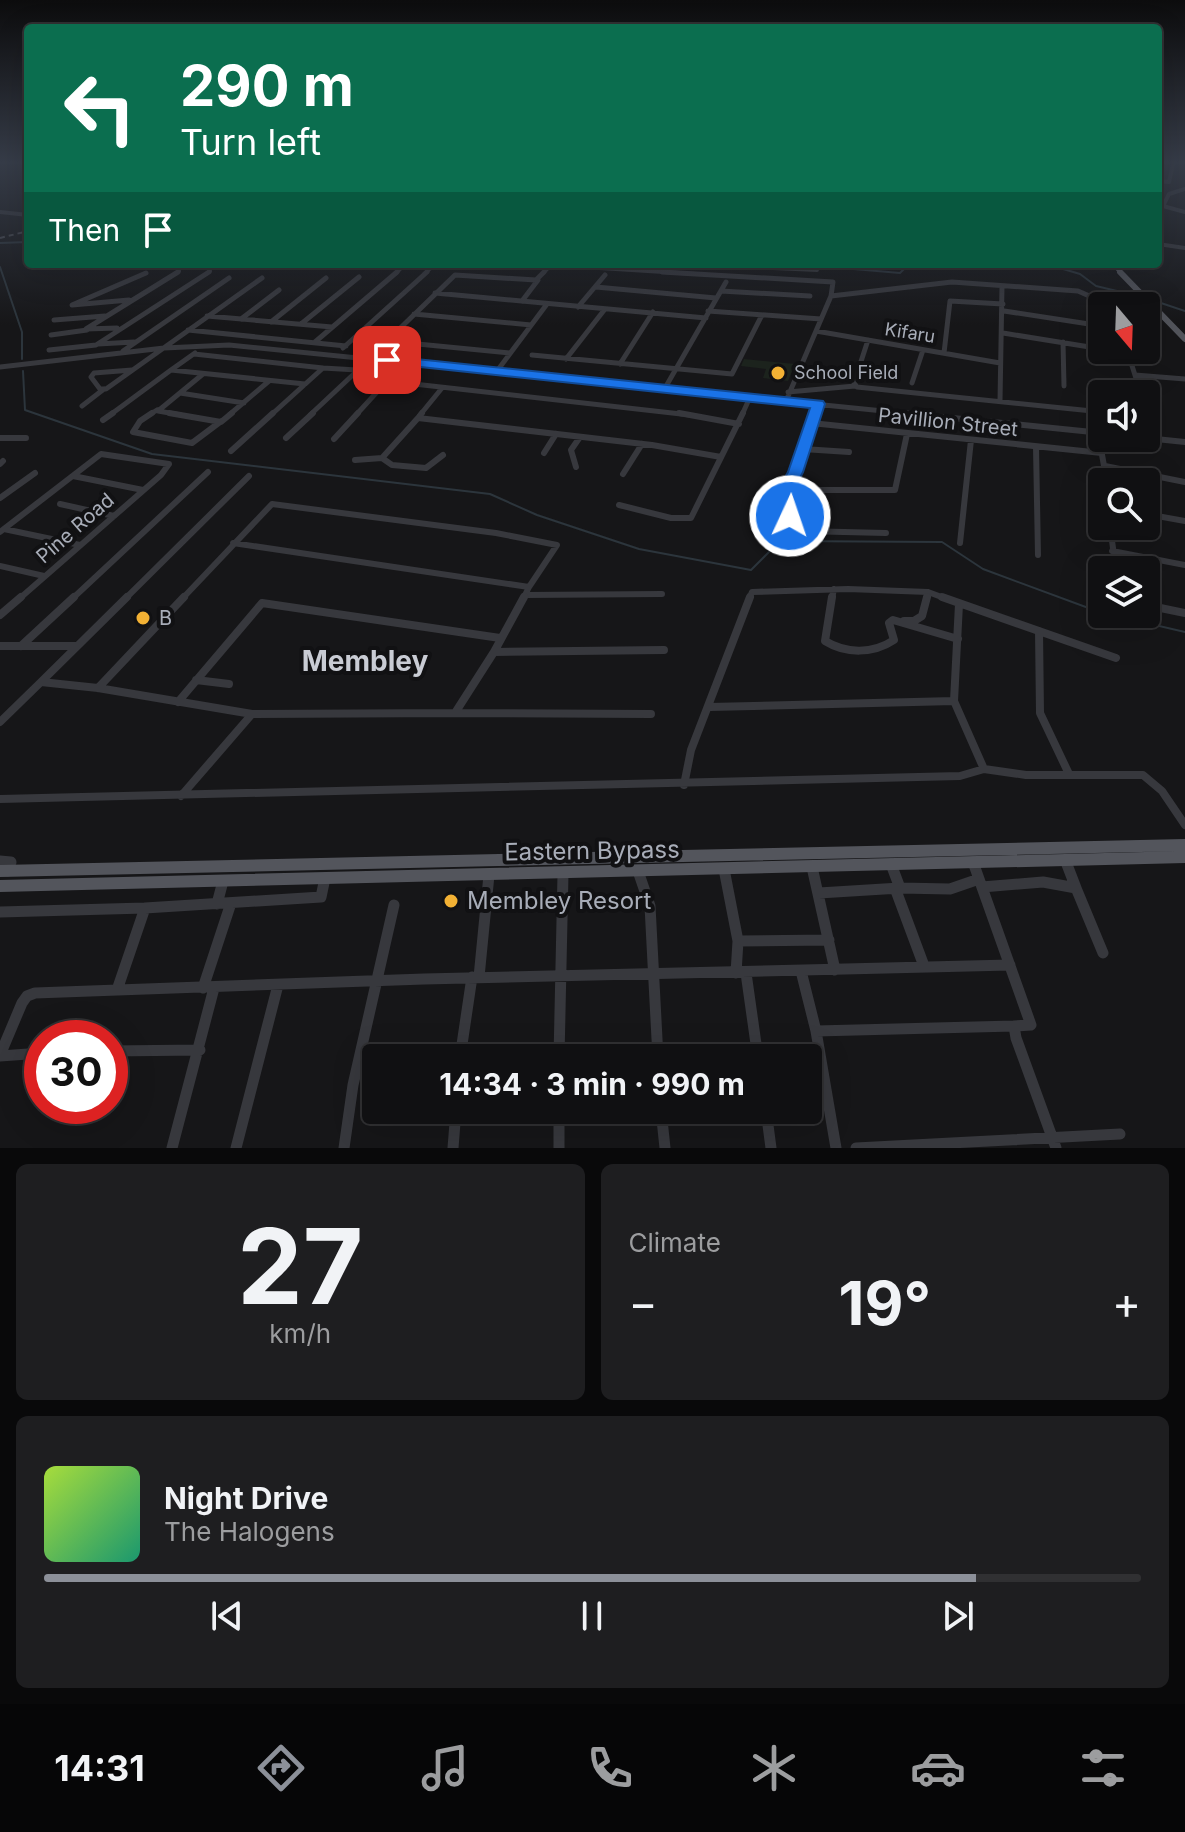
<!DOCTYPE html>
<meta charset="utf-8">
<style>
:root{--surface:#101012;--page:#1e1e20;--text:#f1f3f6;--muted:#9c9d9f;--line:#303032;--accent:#8c9099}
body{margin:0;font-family:Inter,sans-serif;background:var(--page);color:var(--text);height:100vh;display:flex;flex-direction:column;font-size:30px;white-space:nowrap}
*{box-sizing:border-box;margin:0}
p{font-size:26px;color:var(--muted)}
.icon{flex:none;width:44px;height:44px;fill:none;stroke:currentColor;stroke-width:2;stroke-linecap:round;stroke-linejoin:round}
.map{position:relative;height:1148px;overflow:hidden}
.drawer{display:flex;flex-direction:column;gap:16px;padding:16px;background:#09090a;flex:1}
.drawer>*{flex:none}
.banner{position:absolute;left:24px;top:24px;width:1138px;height:244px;border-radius:8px;box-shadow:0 8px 32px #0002,0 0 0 2px var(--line);background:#0b6e4f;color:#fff;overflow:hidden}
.needle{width:52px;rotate:161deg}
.tools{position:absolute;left:1088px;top:292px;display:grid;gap:16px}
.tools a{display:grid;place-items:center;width:72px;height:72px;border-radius:8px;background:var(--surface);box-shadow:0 8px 32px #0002,0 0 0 2px var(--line);font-size:40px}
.speed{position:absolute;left:24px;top:1020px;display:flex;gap:16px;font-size:40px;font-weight:700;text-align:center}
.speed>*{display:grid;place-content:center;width:104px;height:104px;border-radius:50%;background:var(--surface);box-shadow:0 8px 32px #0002,0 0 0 2px var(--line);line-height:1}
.speed .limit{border:12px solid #d22;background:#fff;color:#111}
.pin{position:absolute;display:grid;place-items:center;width:68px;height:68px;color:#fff;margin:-34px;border-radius:16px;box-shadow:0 4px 12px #0006}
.me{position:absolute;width:88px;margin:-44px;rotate:3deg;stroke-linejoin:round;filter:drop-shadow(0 0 6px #0008)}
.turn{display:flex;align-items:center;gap:28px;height:168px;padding:0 24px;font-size:36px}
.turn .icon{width:104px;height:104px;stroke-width:2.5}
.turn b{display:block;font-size:56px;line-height:68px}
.then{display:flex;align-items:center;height:76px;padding:0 24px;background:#0003;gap:16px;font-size:30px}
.big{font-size:60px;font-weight:700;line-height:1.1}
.drawer .card{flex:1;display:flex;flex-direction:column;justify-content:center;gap:12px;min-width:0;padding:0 28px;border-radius:12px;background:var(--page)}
.drawer .dial{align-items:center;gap:0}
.dial b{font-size:104px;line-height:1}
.song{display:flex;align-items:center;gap:24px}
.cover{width:96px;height:96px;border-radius:12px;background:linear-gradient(135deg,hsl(80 70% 55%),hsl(160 70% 35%))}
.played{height:8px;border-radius:4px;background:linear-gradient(90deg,var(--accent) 85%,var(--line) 85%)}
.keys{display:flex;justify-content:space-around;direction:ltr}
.heat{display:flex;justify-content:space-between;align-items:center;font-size:44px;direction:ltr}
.drawer .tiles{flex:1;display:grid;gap:16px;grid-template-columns:1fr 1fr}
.card:last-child{grid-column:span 2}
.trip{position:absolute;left:362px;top:1044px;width:460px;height:80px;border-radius:8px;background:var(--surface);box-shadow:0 8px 32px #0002,0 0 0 2px var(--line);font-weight:700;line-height:80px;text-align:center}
.tab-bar{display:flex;height:128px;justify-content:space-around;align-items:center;background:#060607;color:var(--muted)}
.tab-bar .icon{width:56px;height:56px}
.tab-bar .current{color:var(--accent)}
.tab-bar b{font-size:36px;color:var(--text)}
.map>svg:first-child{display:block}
.green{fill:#1c231d}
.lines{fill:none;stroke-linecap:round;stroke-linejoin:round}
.stream{stroke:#2c353c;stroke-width:2}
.minor-far4{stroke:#37383d;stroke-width:4}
.minor-far3{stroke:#37383d;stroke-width:5}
.minor-far2{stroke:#37383d;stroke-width:6}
.minor-far1{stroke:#37383d;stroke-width:8}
.minor{stroke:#37383d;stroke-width:11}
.major-far2{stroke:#53555c;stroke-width:4}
.major-far1{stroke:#53555c;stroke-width:6}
.major{stroke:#53555c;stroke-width:12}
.rail{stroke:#4a4c52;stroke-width:2;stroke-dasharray:5 4;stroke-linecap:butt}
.route{fill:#1a73e8;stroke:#114b97;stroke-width:2}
.poi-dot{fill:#f2b134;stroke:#111113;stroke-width:3}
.labels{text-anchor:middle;stroke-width:8;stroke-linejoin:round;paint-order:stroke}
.far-street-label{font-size:18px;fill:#a8adb8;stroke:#111113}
.far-poi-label{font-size:18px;fill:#a8adb8;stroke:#111113;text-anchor:start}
.street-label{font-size:20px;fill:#a8adb8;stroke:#111113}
.poi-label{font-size:20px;fill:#a8adb8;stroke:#111113;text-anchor:start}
.near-street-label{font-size:24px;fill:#a8adb8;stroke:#111113}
.near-poi-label{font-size:24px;fill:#a8adb8;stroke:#111113;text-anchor:start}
.district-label{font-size:28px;font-weight:bold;fill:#c9ccd4;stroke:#111113}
</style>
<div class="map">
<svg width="1185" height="1148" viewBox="0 0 1185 1148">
<rect width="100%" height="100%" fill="#161618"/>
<!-- green -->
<path class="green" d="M744 359 795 364 788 381 763 378 766 369 741 366Z"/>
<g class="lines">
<!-- stream -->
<path class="stream" d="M0 243 28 242
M795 264 900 273 909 264
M993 264 1028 269 1053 266 1080 274 1096 286 1138 296
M0 267 22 332V359
M1152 300 1185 311
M23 371 25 410 152 454 490 494 537 515 639 549 751 570 780 541 942 542 983 569 1102 613
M1108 614 1185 632"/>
<!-- minor-far4 -->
<path class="minor-far4" d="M1158 181 1169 182 1173 164
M1185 189 1169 194 1163 206 1185 212
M0 212 28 215
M1158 244 1185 248
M538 264H544
M697 264 742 266
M773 268 817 270
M175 274 179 271
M206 274 210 271
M395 274 400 269
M424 274 435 264
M542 274 551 265 696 274"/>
<!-- minor-far3 -->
<path class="minor-far3" d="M662 272 833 282 831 296 786 401
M596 287 716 298
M721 291 810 296
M435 293 706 318
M831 296 952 282 1078 291 1112 306
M129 300 72 305 146 273
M522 301 538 280
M578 307 605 275
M708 311 821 319
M1004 311 1102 326
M414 314 531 325
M207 316 332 327
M241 319 279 290
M54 320 105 316
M271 322 326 278
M301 324 359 277
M117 328 86 329 178 272
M188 330 346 346
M816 331 1000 363
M1003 333 1102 349
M51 335 87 330
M868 340 854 383 857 387 1102 412
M387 341 510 353
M315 342 397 272
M1063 342 1064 386
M98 344 134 342
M343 348 427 272
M49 350 96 345 209 272
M1110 350 1128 353
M1127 350 1141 394
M123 351 229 278
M944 353 950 301 1003 304
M194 354 323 368
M532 355 732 374 762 315
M566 359 605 309
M405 362 387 381 690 415
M620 364 653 312
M0 367 164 348 229 345 923 415
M132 370 94 373 91 377 100 389H106L262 278
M171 370 195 353
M497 371 547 304
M1135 375 1185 379
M912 383 923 350
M665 388 726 282
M788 392 855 386
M180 393 244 403
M1000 401 1002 286
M82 406 104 389
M1146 408 1148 415
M110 415 171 370 305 384
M149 415 157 410
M181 415 158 411 203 374
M229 415 269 381
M271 415 323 368 357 370 455 275 536 280 544 272
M310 415 357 371
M356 415 387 381
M420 415 442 388
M742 415 750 397
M814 415 818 404"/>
<!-- minor-far2 -->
<path class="minor-far2" d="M152 413 140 421 133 432 192 443 220 422
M169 413 221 422 232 413
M422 413 418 418 652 445 721 457
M679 413 739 424
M815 413 796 472 786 490V507L796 527 802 531 886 533
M903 413 1102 433
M1147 413 1155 439
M103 420 113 413
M811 423 1102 453
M1098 433 1107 482
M0 438H26
M286 438 313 413
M1146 438 1185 442
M334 439 358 413
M1036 447 1038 555
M803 449 849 452
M231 451 273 413
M544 453 556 434
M382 458 392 465 426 468 443 455
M355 460 382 458 418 418
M0 464 3 461
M1105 466 1185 482
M576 467 571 450 580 437
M623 474 642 444
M73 476 143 490
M786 490H895L907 434
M0 498 35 473
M60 504 114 516
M619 505 671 518H691L743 413
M1146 514 1185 521
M1110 526 1116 570
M4 529 80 545
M0 532 101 454 169 464 161 475 19 599
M233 543 529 587 523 599
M960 543 971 440
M1112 551 1185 565
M0 566 44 576
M525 595 662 594
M72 599 208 472
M125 599 249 476
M182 599 272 504 496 533 557 545 529 587
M749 599 752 592 848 589 928 592
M832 599 834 589
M926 599 928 592 947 599"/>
<!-- minor-far1 -->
<path class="minor-far1" d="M832 597 825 641C846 654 873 654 894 640L889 623 893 620 958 639
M942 597 1116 658
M959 604 954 701 984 769
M1146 605 1185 613
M0 615 21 597
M904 621H914L922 616 927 597
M1039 631 1040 713 1069 774
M0 646H75
M21 646 74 597
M494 652 524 597
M196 680 229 684
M41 682 127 597
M98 688 184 597
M178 702 262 603 500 638
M710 707 954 701
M455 713 651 714
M0 722 41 682 98 688 252 714
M684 785 691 750 750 597
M181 796 252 714 455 713 494 652 664 650
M0 799 960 776 984 769 1026 775H1143L1162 791 1185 825"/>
<!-- minor -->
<path class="minor" d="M0 861 11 862 7 871
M973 862 1031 1025 1014 1026 1016 1038 1056 1148
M1066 862 1076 888
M891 864 900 888
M812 867 835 970
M724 869 738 941 736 973
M638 871 650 906 658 1058
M982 887 1043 882 1076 888 1103 953
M895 888 924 966
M819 893 900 888 950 889 979 879
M217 904 223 881
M145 908 321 897 325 878
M0 912 145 908 117 990
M738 941 829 940
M801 971 816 1031 836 1148
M746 973 758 1058
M479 977 489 875
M203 988 231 903
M816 1031 1014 1026
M110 1051 200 1050
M0 1055 22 1003 27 996 35 993 424 979 1010 965
M0 1056 42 1053
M460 1058 472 977
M559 1058 563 874
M559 1110V1148
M661 1110 665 1148
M766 1110 771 1148
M172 1148 214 988
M236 1148 278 985
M344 1148 353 1085 394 905
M453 1148 456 1110
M856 1148 1120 1134"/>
<!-- major-far2 -->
<path class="major-far2" d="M1113 264 1122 274"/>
<!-- major-far1 -->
<path class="major-far1" d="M1120 272 1185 339"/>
<!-- major -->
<path class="major" d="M0 871 1185 845
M0 886 1185 857"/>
<!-- rail -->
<path class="rail" d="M0 238 28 231"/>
</g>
<!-- sky -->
<linearGradient id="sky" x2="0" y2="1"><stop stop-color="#0c0c0d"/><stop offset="0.5" stop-color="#363c48"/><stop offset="1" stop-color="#363c48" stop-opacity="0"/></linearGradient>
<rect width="1185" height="325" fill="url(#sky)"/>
<!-- route -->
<path class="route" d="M387 356 823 401 825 404 803 472 794 490V507L798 516 790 521 784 520 778 507V490L788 472 810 408 383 363V357Z"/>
<!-- markers -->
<g class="poi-dot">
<circle cx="778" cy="373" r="8"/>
<circle cx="143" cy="618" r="8"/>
<circle cx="451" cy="901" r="8"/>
</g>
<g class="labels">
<!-- far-street labels -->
<g class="far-street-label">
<text transform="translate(910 333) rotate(9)" y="6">Kifaru</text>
</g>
<!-- far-poi labels -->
<g class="far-poi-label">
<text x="794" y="379">School Field</text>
</g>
<!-- street labels -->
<g class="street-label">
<text transform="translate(948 422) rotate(6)" y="7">Pavillion Street</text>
<text transform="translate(75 528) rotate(-41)" y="7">Pine Road</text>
</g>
<!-- poi labels -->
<g class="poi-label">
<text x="159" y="625">B</text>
</g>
<!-- near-street labels -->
<g class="near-street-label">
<text transform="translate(592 851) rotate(-1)" y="8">Eastern Bypass</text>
</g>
<!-- near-poi labels -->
<g class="near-poi-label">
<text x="467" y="909">Membley Resort</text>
</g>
<!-- district labels -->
<g class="district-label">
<text x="365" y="671">Membley</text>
</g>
</g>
</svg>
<div class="tools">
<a><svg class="needle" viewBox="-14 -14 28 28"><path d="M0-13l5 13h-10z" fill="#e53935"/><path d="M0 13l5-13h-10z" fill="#9c9d9f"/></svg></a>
<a><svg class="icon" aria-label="sound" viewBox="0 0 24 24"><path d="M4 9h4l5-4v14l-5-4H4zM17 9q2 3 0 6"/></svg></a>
<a><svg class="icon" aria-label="search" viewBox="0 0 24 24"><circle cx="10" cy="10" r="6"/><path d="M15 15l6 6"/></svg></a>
<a><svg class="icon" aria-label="layers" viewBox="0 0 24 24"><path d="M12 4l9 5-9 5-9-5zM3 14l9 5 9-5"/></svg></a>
</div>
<div class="speed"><div class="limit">30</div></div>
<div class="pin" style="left:387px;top:360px;background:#d93025"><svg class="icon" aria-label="arrive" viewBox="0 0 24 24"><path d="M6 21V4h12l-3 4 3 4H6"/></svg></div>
<svg class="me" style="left:790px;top:516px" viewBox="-20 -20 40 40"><circle r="17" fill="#1a73e8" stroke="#fff" stroke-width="3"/><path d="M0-11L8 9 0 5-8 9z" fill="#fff"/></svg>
<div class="trip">14:34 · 3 min · 990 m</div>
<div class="banner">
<div class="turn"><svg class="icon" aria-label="left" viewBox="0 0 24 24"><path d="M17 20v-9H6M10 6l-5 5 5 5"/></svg><div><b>290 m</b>Turn left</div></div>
<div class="then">Then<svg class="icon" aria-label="arrive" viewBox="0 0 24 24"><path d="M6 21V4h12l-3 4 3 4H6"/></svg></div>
</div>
</div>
<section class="drawer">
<div class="tiles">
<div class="card dial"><b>27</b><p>km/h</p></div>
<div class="card"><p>Climate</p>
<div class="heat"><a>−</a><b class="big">19°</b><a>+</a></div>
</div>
<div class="card">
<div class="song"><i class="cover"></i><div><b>Night Drive</b><p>The Halogens</p></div></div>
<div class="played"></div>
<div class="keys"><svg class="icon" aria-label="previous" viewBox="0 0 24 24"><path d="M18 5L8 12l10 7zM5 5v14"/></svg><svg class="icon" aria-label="pause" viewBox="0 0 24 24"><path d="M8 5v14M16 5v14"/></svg><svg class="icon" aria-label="next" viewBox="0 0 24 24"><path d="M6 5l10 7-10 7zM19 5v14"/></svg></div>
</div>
</div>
</section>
<nav class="tab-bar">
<b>14:31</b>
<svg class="icon current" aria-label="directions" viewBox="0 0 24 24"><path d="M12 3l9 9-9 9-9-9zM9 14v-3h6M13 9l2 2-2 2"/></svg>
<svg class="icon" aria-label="music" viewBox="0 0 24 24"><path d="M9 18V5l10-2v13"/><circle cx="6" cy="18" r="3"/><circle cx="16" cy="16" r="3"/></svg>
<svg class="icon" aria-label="phone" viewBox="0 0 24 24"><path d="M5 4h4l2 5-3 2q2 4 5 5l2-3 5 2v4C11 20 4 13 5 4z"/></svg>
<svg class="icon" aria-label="climate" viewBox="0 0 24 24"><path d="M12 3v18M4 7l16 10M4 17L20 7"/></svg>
<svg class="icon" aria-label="car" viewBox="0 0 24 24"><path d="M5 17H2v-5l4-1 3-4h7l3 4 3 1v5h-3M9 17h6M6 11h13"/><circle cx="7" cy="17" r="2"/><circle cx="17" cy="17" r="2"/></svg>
<svg class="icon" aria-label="filters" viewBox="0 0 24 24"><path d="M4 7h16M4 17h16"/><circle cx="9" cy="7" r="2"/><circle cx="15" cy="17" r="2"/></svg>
</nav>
